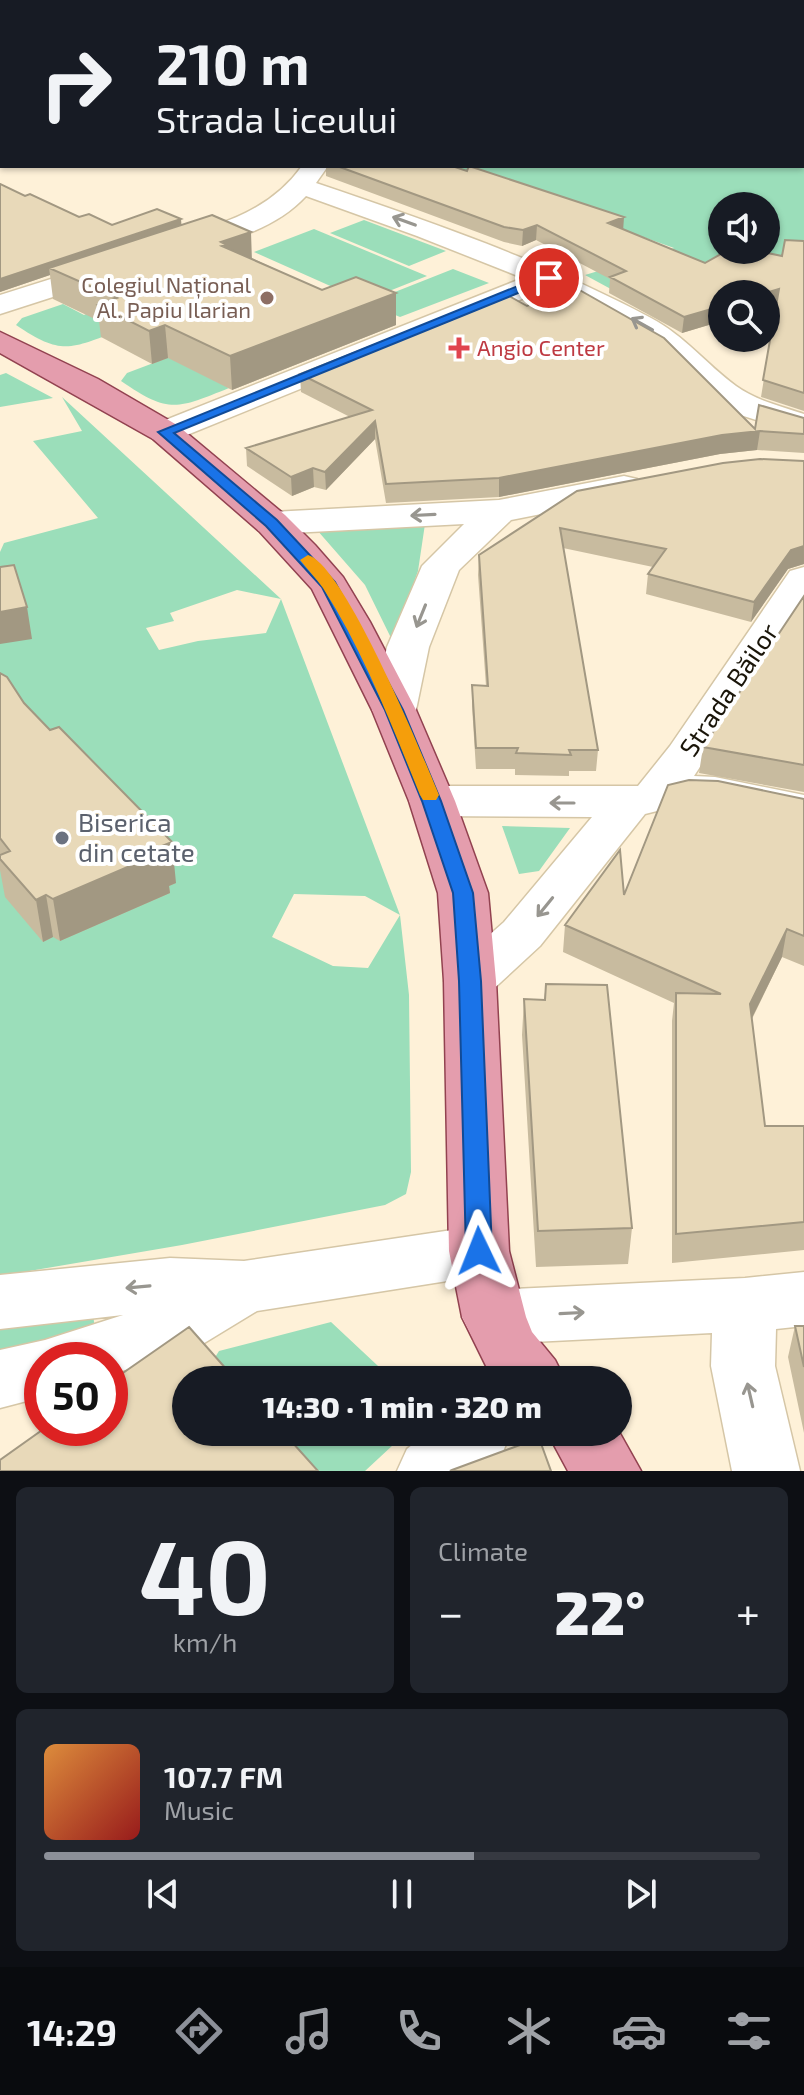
<!DOCTYPE html>
<meta charset="utf-8">
<style>
:root{--surface:#171b24;--page:#20242c;--text:#f1f3f6;--muted:#9ea1a6;--line:#363941;--accent:#8c9099}
body{margin:0;font-family:"Exo 2",sans-serif;background:var(--page);color:var(--text);height:100vh;display:flex;flex-direction:column;font-size:30px;white-space:nowrap}
*{box-sizing:border-box;margin:0}
p{font-size:26px;color:var(--muted)}
.icon{flex:none;width:44px;height:44px;fill:none;stroke:currentColor;stroke-width:2;stroke-linecap:round;stroke-linejoin:round}
.map{position:relative;height:1471px;overflow:hidden}
.drawer{display:flex;flex-direction:column;gap:16px;padding:16px;background:#0d0f14;flex:1}
.drawer>*{flex:none}
.banner{position:absolute;left:0px;top:0px;width:804px;height:168px;box-shadow:0 2px 6px #0004;background:#171b24;color:var(--text);overflow:hidden}
.buttons{position:absolute;left:708px;top:192px;display:grid;gap:16px}
.buttons a{display:grid;place-items:center;width:72px;height:72px;border-radius:50%;background:var(--surface);box-shadow:0 2px 6px #0004;font-size:40px}
.speed{position:absolute;left:24px;top:1342px;display:flex;gap:16px;font-size:40px;font-weight:700;text-align:center}
.speed>*{display:grid;place-content:center;width:104px;height:104px;border-radius:50%;background:var(--surface);box-shadow:0 2px 6px #0004;line-height:1}
.speed .limit{border:12px solid #d22;background:#fff;color:#111}
.pin{position:absolute;display:grid;place-items:center;width:68px;height:68px;color:#fff;margin:-34px;border:4px solid #fff;border-radius:50%;box-shadow:0 2px 8px #0007}
.me{position:absolute;width:88px;margin:-44px;rotate:358deg;stroke-linejoin:round;filter:drop-shadow(0 0 6px #0008)}
.turn{display:flex;align-items:center;gap:28px;height:168px;padding:0 24px;font-size:36px}
.turn .icon{width:104px;height:104px;stroke-width:2.5}
.turn b{display:block;font-size:56px;line-height:68px}
.big{font-size:60px;font-weight:800;line-height:1.1}
.drawer .tile{flex:1;display:flex;flex-direction:column;justify-content:center;gap:12px;min-width:0;padding:0 28px;border-radius:12px;background:var(--page)}
.drawer .dial{align-items:center;gap:0}
.dial b{font-size:104px;line-height:1}
.song{display:flex;align-items:center;gap:24px}
.cover{width:96px;height:96px;border-radius:12px;background:linear-gradient(135deg,hsl(30 70% 55%),hsl(0 70% 35%))}
.played{height:8px;border-radius:4px;background:linear-gradient(90deg,var(--accent) 60%,var(--line) 60%)}
.keys{display:flex;justify-content:space-around;direction:ltr}
.heat{display:flex;justify-content:space-between;align-items:center;font-size:44px;direction:ltr}
.drawer .tiles{flex:1;display:grid;gap:16px;grid-template-columns:1fr 1fr}
.tile:last-child{grid-column:span 2}
.trip{position:absolute;left:172px;top:1366px;width:460px;height:80px;border-radius:40px;background:var(--surface);box-shadow:0 2px 6px #0004;font-weight:800;line-height:80px;text-align:center}
.tab-bar{display:flex;height:128px;justify-content:space-around;align-items:center;background:#090b0e;color:var(--muted)}
.tab-bar .icon{width:56px;height:56px}
.tab-bar .on{color:var(--accent)}
.tab-bar b{font-size:36px;color:var(--text)}
.map>svg:first-child{display:block}
.green{fill:#9bdeba;fill-rule:evenodd}
.lines{fill:none;stroke-linecap:round;stroke-linejoin:round}
.minor-casing{stroke:#d5c6a6;stroke-width:3}
.major-casing{stroke:#924250;stroke-width:3}
.minor{fill:#fff;fill-rule:evenodd}
.major{fill:#e49dad;fill-rule:evenodd}
.wall{fill:#c8bb9f}
.shaded-wall{fill:#a29882}
.building{fill:#e8d9b9;stroke:#a29882;stroke-width:2}
.oneway{stroke:#989690}
.route{fill:#1a73e8;stroke:#114b97;stroke-width:2}
.slow{fill:#f59e0b}
.education-dot{fill:#8d6e63;stroke:#fff;stroke-width:3}
.health-dot{fill:#e0444e;stroke:#fff;stroke-width:3}
.worship-dot{fill:#6b7280;stroke:#fff;stroke-width:3}
.labels{text-anchor:middle;stroke-width:8;stroke-linejoin:round;paint-order:stroke}
.far-education-label{font-size:22px;fill:#785e54;stroke:#fff;text-anchor:end}
.far-health-label{font-size:22px;fill:#be3a42;stroke:#fff;text-anchor:start}
.street-label{font-size:26px;fill:#1a1509;stroke:#fff}
.worship-label{font-size:26px;fill:#5b616d;stroke:#fff;text-anchor:start}
</style>
<div class="map">
<svg width="804" height="1471" viewBox="0 0 804 1471">
<rect width="100%" height="100%" fill="#fef1d8"/>
<!-- green -->
<path class="green" d="M746 0H804V257L781 272 644 307 585 275 674 248 444 166H802V2H741ZM722 206H766V250H722Z
M364 220 446 251 409 266 330 233Z
M314 229 427 276 364 301 254 252Z
M453 269 489 283 400 317 367 303Z
M63 304 84 315 88 313 121 330C71 348 63 357 16 325L22 318Z
M172 356 229 388C177 409 169 414 121 381L127 373Z
M6 373 53 398 0 407V375Z
M62 397 281 599 400 915 409 995 411 1172 406 1194 385 1205 182 1245 0 1276V552L4 543 98 518 33 441 82 431ZM237 590 281 599 266 633 198 641 159 650 146 628 174 621 170 613ZM294 894 365 896 400 915 368 968 333 966 272 937Z
M425 524 418 571 393 642 365 585 317 530Z
M502 826 570 828 539 871 519 874Z
M93 1313 95 1331 0 1355V1328Z
M331 1322 393 1380H221L209 1367 219 1351Z
M268 1432H407L365 1471H304Z"/>
<g class="lines">
<defs>
<path id="minor" d="M591 0H617L590 2Z
M302 166H328L316 183C431 222 544 261 651 318 685 336 706 364 736 386 757 401 781 406 804 414V435L731 412 711 399 664 353 642 338 549 288 177 439 165 442 153 439 148 432 153 425 523 278 417 236 306 196C275 230 224 243 181 253L171 251 167 245 171 239C222 224 270 211 302 166Z
M108 261 118 264 122 270 118 276 0 314V295Z
M624 476 637 479 642 487 637 495 511 520 459 570 429 647 416 710 409 719 394 723 379 719 372 710 387 647 422 566 464 524 272 534 259 531 253 523 259 515 272 512 499 500Z
M804 567V609L694 776 715 777 804 795V825L715 805 685 804 645 814 540 946 488 994 470 1000 452 994 444 981 452 968 504 922 592 817 432 816 416 811 409 801 416 791 432 786H638L670 746 790 571Z
M479 1226 501 1233 509 1251 501 1269 479 1276 257 1311 201 1345 110 1375V1360H42V1397L0 1408V1350L45 1340 123 1315 0 1329V1275L170 1258 244 1261Z
M804 1272V1326L776 1329 775 1366 800 1471H732L711 1366 712 1333 494 1344 472 1336 462 1317 472 1298 494 1290 745 1278Z
M428 1432H511L502 1454 481 1471H397L407 1449Z"/>
<path id="major" d="M0 332 98 379 177 425 285 515 315 545 343 577 370 622 416 710 455 801 488 893 496 981 509 1251 526 1317 532 1332 555 1360 565 1380H493L462 1317 449 1251 444 981 438 893 409 801 372 710 312 589 259 531 153 439 0 353Z
M618 1430 641 1471H568L547 1432Z"/>
</defs>
<!-- minor casing -->
<use href="#minor" class="minor-casing"/>
<!-- major casing -->
<use href="#major" class="major-casing"/>
<!-- minor -->
<use href="#minor" class="minor"/>
<!-- major -->
<use href="#major" class="major"/>
</g>
<!-- wall -->
<path class="wall" d="M326 166H452L623 229 705 263 782 256 804 241V411L761 397 776 305 722 294V321L682 333 609 293 610 279 536 240 522 246 504 242 326 176Z
M25 196 79 217 112 225 181 219V225L396 325 232 390 168 358 152 364 101 337 99 321 53 299 50 275 0 292Z
M436 326 755 429 804 418V453L757 450 720 454 499 497 386 503 375 439 326 490 314 487 292 496 247 466 246 448 350 417 301 392 300 374Z
M804 461V564L788 569 751 622 646 594 648 574 653 567 563 548 598 750 596 771H569V776L515 775V769H476L472 706V685L486 686 478 575 479 555 577 491Z
M804 596V792L699 773 703 747Z
M0 673 24 703 176 883 169 886 170 893 60 941 53 937 43 942 5 897 0 870Z
M804 799V966L782 957 752 1019 765 1126H804V1250L672 1263V1021L674 1003 563 952 565 925 624 895Z
M546 984 632 1228 628 1264 536 1267 522 1035 524 999 544 1000Z
M795 1326H804V1433L788 1357Z"/>
<!-- shaded-wall -->
<path class="shaded-wall" d="M624 217 623 232 608 223Z
M181 219 182 231 49 268 50 275 0 292V279Z
M537 225 536 240 522 246 523 230Z
M251 232 252 262 223 273 221 242Z
M779 289 777 305 766 308V294H762Z
M396 293V325L232 390 230 356Z
M722 306V321L682 333 684 317Z
M165 325 168 358 152 364 149 331Z
M375 421V439L326 490 325 472Z
M760 431 757 450 720 454 499 497V478L722 435Z
M313 468 314 487 292 496 291 477Z
M804 546V564L788 569 751 622 754 602 791 550Z
M27 607 32 639 0 644V612Z
M172 842 176 883 169 886 170 893 60 941 53 899Z
M46 895 53 937 43 942 36 900Z
M787 929 782 957 745 1032 750 1004Z"/>
<!-- building -->
<path class="building" d="M0 0H232L264 2H2V8L0 7Z
M440 0H495L498 2H431Z
M620 0H635L633 2H611Z
M2 17V32L0 31V23Z
M337 166H452L467 171 469 166 624 217 608 223 705 263 728 250H753L782 256 785 240 804 241V393L763 380 779 289 762 294H722V306L684 317 610 277 626 271 537 225 523 230 504 227Z
M0 184 25 196 30 194 79 217 89 214 112 225 157 209 181 219 0 279Z
M212 215 251 232 221 242 227 245 222 246 322 290 356 277 396 293 230 356 165 325 149 331 98 305 117 298 49 268Z
M576 288 664 338 755 429 759 405 804 418V434L760 431 722 435 499 478 386 484 375 421 325 472 313 468 291 477 246 448 372 410 300 374 429 323 436 326 509 296 527 306Z
M760 459 804 461V546L791 550 754 602 648 574 666 549 560 528 598 750H569L571 755 516 753 518 748H476L472 685 488 686 479 555 577 491 723 463Z
M14 565 27 607 0 612V567Z
M804 596V765L703 747Z
M0 673 7 677 24 703 50 730 59 727 172 842 162 846 165 851 53 899 46 895 36 900 0 859V855L10 851 0 838Z
M689 780 718 781 804 799V936L787 929 750 1004 765 1126H804V1222L676 1234V993L721 994 565 925 620 850 624 895 668 785Z
M546 984 607 985 632 1228 538 1231 524 999 545 1000Z
M795 1326H804V1367Z
M189 1327 236 1380H186V1432H283L318 1471H0V1460L45 1428H110V1382Z
M539 1438 551 1471H450L452 1470Z"/>
<!-- one-way arrows -->
<defs><path id="oneway-shaft" d="M-6 0H5M1.5-3L5.5 0L1.5 3" fill="none" stroke-width="1.6" stroke-linecap="round" stroke-linejoin="round" transform="scale(2)"/></defs>
<g class="oneway">
<use href="#oneway-shaft" transform="translate(404 221) rotate(-160)"/>
<use href="#oneway-shaft" transform="translate(642 324) rotate(-151)"/>
<use href="#oneway-shaft" transform="translate(423 515) rotate(177)"/>
<use href="#oneway-shaft" transform="translate(421 616) rotate(112)"/>
<use href="#oneway-shaft" transform="translate(562 803) rotate(180)"/>
<use href="#oneway-shaft" transform="translate(545 907) rotate(129)"/>
<use href="#oneway-shaft" transform="translate(138 1287) rotate(175)"/>
<use href="#oneway-shaft" transform="translate(572 1313) rotate(-3)"/>
<use href="#oneway-shaft" transform="translate(750 1395) rotate(-103)"/>
</g>
<!-- route -->
<path class="route" d="M545 275 555 278 174 433 277 520 335 582 403 710 441 801 473 893 481 981 492 1251 488 1258 479 1261 470 1258 466 1251 459 981 453 893 422 801 385 710 322 587 266 526 158 432Z"/>
<!-- slow -->
<path class="slow" d="M308 555C345 566 422 754 439 795L436 800H423L420 795C392 726 364 652 323 588 316 578 307 569 300 560Z"/>
<!-- markers -->
<circle class="education-dot" cx="267" cy="298" r="8"/>
<path class="health-dot" d="M455 336h8v8h8v8h-8v8h-8v-8h-8v-8h8z"/>
<circle class="worship-dot" cx="62" cy="838" r="8"/>
<g class="labels">
<!-- far-education labels -->
<g class="far-education-label">
<text x="251" y="293">Colegiul Național<tspan x="251" dy="25">Al. Papiu Ilarian</tspan></text>
</g>
<!-- far-health labels -->
<g class="far-health-label">
<text x="477" y="356">Angio Center</text>
</g>
<!-- street labels -->
<g class="street-label">
<text transform="translate(729 690) rotate(-56)" y="9">Strada Băilor</text>
</g>
<!-- worship labels -->
<g class="worship-label">
<text x="78" y="832">Biserica<tspan x="78" dy="30">din cetate</tspan></text>
</g>
</g>
</svg>
<div class="buttons">
<a><svg class="icon" aria-label="sound" viewBox="0 0 24 24"><path d="M4 9h4l5-4v14l-5-4H4zM17 9q2 3 0 6"/></svg></a>
<a><svg class="icon" aria-label="search" viewBox="0 0 24 24"><circle cx="10" cy="10" r="6"/><path d="M15 15l6 6"/></svg></a>
</div>
<div class="speed"><div class="limit">50</div></div>
<div class="pin" style="left:549px;top:278px;background:#d93025"><svg class="icon" aria-label="arrive" viewBox="0 0 24 24"><path d="M6 21V4h12l-3 4 3 4H6"/></svg></div>
<svg class="me" style="left:479px;top:1251px" viewBox="-20 -20 40 40"><path d="M0-17L14 15 0 8-14 15z" fill="#1a73e8" stroke="#fff" stroke-width="4"/></svg>
<div class="trip">14:30 · 1 min · 320 m</div>
<div class="banner">
<div class="turn"><svg class="icon" aria-label="right" viewBox="0 0 24 24"><path d="M7 20v-9h11M14 6l5 5-5 5"/></svg><div><b>210 m</b>Strada Liceului</div></div>
</div>
</div>
<section class="drawer">
<div class="tiles">
<div class="tile dial"><b>40</b><p>km/h</p></div>
<div class="tile"><p>Climate</p>
<div class="heat"><a>−</a><b class="big">22°</b><a>+</a></div>
</div>
<div class="tile">
<div class="song"><i class="cover"></i><div><b>107.7 FM</b><p>Music</p></div></div>
<div class="played"></div>
<div class="keys"><svg class="icon" aria-label="previous" viewBox="0 0 24 24"><path d="M18 5L8 12l10 7zM5 5v14"/></svg><svg class="icon" aria-label="pause" viewBox="0 0 24 24"><path d="M8 5v14M16 5v14"/></svg><svg class="icon" aria-label="next" viewBox="0 0 24 24"><path d="M6 5l10 7-10 7zM19 5v14"/></svg></div>
</div>
</div>
</section>
<nav class="tab-bar">
<b>14:29</b>
<svg class="icon on" aria-label="directions" viewBox="0 0 24 24"><path d="M12 3l9 9-9 9-9-9zM9 14v-3h6M13 9l2 2-2 2"/></svg>
<svg class="icon" aria-label="music" viewBox="0 0 24 24"><path d="M9 18V5l10-2v13"/><circle cx="6" cy="18" r="3"/><circle cx="16" cy="16" r="3"/></svg>
<svg class="icon" aria-label="phone" viewBox="0 0 24 24"><path d="M5 4h4l2 5-3 2q2 4 5 5l2-3 5 2v4C11 20 4 13 5 4z"/></svg>
<svg class="icon" aria-label="climate" viewBox="0 0 24 24"><path d="M12 3v18M4 7l16 10M4 17L20 7"/></svg>
<svg class="icon" aria-label="car" viewBox="0 0 24 24"><path d="M5 17H2v-5l4-1 3-4h7l3 4 3 1v5h-3M9 17h6M6 11h13"/><circle cx="7" cy="17" r="2"/><circle cx="17" cy="17" r="2"/></svg>
<svg class="icon" aria-label="filters" viewBox="0 0 24 24"><path d="M4 7h16M4 17h16"/><circle cx="9" cy="7" r="2"/><circle cx="15" cy="17" r="2"/></svg>
</nav>
